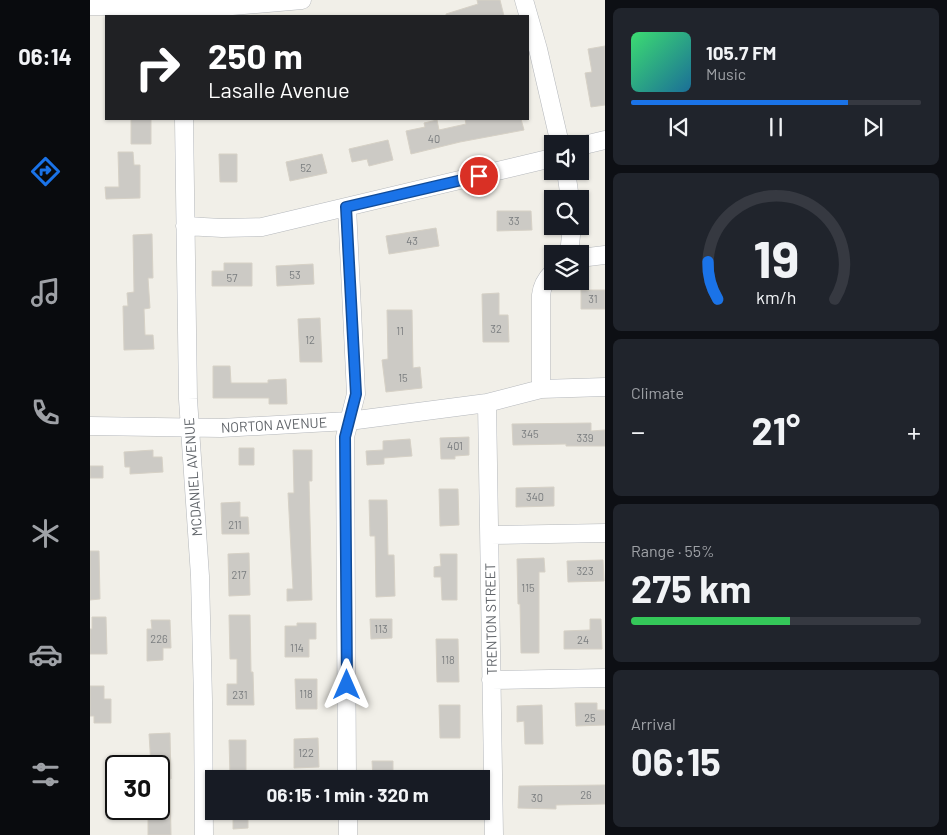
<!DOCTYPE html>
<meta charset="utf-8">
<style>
:root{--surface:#171b24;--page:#20242c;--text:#f1f3f6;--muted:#9ea1a6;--line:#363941;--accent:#1a73e8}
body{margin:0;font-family:Barlow,sans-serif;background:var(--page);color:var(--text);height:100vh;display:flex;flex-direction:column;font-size:19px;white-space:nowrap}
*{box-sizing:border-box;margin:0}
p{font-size:16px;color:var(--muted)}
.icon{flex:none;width:28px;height:28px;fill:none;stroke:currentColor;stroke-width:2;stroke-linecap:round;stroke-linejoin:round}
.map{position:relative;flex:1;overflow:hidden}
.panel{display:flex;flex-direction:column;gap:8px;padding:8px;background:#0d0f14;width:342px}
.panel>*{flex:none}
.banner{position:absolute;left:15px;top:15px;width:424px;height:105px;border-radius:0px;box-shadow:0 1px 4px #0004;background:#202124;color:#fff;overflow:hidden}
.buttons{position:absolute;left:454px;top:135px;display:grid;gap:10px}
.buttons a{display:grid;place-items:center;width:45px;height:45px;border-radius:0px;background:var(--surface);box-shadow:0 1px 4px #0004;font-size:25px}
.speed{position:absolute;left:15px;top:755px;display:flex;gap:10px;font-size:25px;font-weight:700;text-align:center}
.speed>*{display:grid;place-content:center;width:65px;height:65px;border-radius:50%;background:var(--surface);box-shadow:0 1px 4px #0004;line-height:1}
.speed .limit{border:2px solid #111;border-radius:8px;background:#fff;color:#111}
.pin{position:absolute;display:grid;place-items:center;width:42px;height:42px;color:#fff;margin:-21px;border:2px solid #fff;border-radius:50%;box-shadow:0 1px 5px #0007}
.me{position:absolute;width:55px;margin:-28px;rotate:0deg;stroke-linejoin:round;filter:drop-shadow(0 0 4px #0008)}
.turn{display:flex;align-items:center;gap:18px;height:105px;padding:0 20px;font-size:22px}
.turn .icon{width:65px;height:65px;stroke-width:2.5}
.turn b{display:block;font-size:35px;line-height:42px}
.big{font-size:38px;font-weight:700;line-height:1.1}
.panel .widget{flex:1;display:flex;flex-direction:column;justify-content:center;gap:8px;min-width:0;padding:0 18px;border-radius:8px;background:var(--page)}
.panel .dial{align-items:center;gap:0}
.dial svg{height:130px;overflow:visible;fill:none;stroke:var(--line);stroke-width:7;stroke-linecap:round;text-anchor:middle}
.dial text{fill:var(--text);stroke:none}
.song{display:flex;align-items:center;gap:15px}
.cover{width:60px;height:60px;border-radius:8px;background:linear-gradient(135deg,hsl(140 70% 55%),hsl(200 70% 35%))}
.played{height:5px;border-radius:2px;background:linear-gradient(90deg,var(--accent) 75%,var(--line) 75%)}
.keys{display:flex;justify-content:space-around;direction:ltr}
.heat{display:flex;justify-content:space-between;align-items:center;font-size:28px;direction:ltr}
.charge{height:8px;border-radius:4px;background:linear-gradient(90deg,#34c759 55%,var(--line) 0)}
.trip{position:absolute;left:115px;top:770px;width:285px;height:50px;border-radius:0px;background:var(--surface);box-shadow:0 1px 4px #0004;font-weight:700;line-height:50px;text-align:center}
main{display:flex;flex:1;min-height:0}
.tab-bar{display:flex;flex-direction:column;width:90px;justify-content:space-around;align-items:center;background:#090b0e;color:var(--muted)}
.tab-bar .icon{width:35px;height:35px}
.tab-bar .current{color:var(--accent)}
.tab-bar b{font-size:22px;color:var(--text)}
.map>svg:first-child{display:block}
.building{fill:#cccac5;stroke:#d6d1c6}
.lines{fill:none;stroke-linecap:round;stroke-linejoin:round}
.minor-casing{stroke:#b5b8bc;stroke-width:19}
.minor{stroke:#fff;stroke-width:18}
.route-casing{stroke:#114b97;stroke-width:12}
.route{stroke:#1a73e8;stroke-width:9}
.labels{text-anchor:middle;stroke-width:4.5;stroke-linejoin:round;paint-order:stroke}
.number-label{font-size:11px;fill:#7a7d7f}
.street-label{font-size:14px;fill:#5f6368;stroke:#fff}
</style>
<main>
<nav class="tab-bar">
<b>06:14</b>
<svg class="icon current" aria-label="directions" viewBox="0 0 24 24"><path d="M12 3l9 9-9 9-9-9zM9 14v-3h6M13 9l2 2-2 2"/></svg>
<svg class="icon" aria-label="music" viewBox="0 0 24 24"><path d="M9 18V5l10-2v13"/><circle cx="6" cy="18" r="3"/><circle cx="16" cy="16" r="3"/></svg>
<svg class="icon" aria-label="phone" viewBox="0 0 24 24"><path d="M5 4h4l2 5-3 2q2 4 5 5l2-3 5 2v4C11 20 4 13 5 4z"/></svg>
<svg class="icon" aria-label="climate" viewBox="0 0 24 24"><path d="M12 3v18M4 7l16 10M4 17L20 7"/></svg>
<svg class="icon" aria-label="car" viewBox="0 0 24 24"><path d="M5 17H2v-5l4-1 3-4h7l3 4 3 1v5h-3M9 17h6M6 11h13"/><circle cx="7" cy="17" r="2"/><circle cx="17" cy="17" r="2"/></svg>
<svg class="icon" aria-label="filters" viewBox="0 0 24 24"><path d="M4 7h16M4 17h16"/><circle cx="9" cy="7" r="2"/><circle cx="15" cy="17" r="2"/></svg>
</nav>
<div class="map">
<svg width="515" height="835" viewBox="0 0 515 835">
<rect width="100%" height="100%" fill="#f1efe8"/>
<!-- building -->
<path class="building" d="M387 0H410L414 16H356V14L388 4Z
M515 46V105L501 107 495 73 502 72 498 49Z
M41 119H61V144H41Z
M375 119H431L434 130 370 142 321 154 316 131 335 127 334 123 347 120 349 130 376 124Z
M298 140 303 160 279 166 277 159 262 162 259 149Z
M28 152H43L44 165H50V198L16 199 15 187H29Z
M129 154H147V182H130Z
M232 154 237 173 200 181 196 162Z
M407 211H441L442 230 407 231Z
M346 228 349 246 299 254 296 236Z
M62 234 63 278H58L60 308 54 309 55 335H63L64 349 34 350 33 306H38L37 293 44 292 43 235Z
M134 263H162V286H122V271H134Z
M223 264 224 284 187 286 186 266Z
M491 290H515V309H491Z
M409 293V315H418L419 342H393L392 294Z
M297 310H322L323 368 330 367 332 388 296 392 292 360 298 359Z
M230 318 232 362H210L208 319Z
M123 366H140L141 383H178V380L196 379 197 404H179V398H123Z
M501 423V431L515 430V446H476V444L423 445 422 424Z
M379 437V455L365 456V459H351L350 438Z
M320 439 322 456 294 458V464L277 465 276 451 293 450V441Z
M149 448H164V465H149Z
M63 450V457H72L73 472 40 474V467H35L34 452Z
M203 450H222V481H219L222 600 197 601V589H203L198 493H204Z
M0 466H13V478H0Z
M464 487V506L426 507V488Z
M349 489H368L369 525 350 526Z
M279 500H297L298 555H304L305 596 286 597 285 536H280Z
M150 502V517H158L159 534H132L131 503Z
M0 551H9L10 599 0 600Z
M159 553 160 595 139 596 138 554Z
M350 554H367V600H352L351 577H344V567L351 566Z
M454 558 455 572H449V653H431L430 604H428L427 559Z
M513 560 514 581 478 582 477 561Z
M139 615H160L161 672H163L164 705H137V684H147V659H140Z
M2 617H16L17 654H0V629H2Z
M280 619H302V638L281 639Z
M500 619H511L512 649H474V631L500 630Z
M61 620H80L81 648H73V660L57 661V629H62Z
M207 623H226V639H219V657H195V626H207Z
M346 639H368L369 682H347Z
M205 679H227V709H206Z
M0 686H14V699H21V723H4V716H0Z
M485 703H507V710H515V725L486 726Z
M349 705H370V738H350Z
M452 705 453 744H435L434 721 427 722V706Z
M80 733 81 779H80L81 835H58V809H69V766H61L59 734Z
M228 738 229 767 204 768V739Z
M139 740H156V775H140Z
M282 761H303V779H283Z
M515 785V804L466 805V809L428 808 429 786Z
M143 811H158V828L143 829Z"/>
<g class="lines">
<defs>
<path id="minor" d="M434 0 448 49 470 144
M0 6H142L212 0
M94 119 98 399 110 576 113 700 114 835
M490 146 515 140
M476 171 480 199
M257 207 266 394 255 437 257 779
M95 226 132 228 172 227 462 158
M479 254 482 226
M490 258 515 255
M451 389V295C452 286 456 279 462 273
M397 403 404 835
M0 426 131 428 259 421 397 403 451 389 515 387
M400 535 515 533
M401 680 515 678
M258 811V835"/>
</defs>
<!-- minor casing -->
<use href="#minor" class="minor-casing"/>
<!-- minor -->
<use href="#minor" class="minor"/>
</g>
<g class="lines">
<defs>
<path id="route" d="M257 685 255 437 266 394 256 207 389 176"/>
</defs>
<!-- route casing -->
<use href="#route" class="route-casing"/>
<!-- route -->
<use href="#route" class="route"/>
</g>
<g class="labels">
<!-- number labels -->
<g class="number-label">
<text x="344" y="143">40</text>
<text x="216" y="172">52</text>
<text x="424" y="225">33</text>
<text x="322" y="245">43</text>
<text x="205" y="279">53</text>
<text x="142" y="282">57</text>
<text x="503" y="303">31</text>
<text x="406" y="333">32</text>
<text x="310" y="335">11</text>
<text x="220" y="344">12</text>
<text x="313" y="382">15</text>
<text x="440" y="438">345</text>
<text x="495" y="442">339</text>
<text x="365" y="450">401</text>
<text x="445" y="501">340</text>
<text x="145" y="529">211</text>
<text x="495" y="575">323</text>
<text x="149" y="579">217</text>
<text x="438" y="592">115</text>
<text x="291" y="633">113</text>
<text x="69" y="643">226</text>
<text x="493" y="644">24</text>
<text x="207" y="652">114</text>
<text x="358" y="664">118</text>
<text x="216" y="698">118</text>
<text x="150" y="699">231</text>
<text x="500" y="722">25</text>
<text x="216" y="757">122</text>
<text x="496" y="799">26</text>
<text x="447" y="802">30</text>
</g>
<!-- street labels -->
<g class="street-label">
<text transform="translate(184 425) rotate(-3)" y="5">NORTON AVENUE</text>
<text transform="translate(103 477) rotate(-94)" y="5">MCDANIEL AVENUE</text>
<text transform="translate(401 619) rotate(-91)" y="5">TRENTON STREET</text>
</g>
</g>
</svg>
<div class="buttons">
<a><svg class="icon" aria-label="sound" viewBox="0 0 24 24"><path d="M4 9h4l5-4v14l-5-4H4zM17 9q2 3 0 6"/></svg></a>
<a><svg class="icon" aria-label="search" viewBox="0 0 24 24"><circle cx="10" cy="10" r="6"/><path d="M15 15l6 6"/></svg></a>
<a><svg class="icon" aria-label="layers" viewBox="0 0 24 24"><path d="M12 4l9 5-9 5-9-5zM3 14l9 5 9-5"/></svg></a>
</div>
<div class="speed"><div class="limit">30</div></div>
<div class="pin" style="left:389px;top:176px;background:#d93025"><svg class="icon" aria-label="arrive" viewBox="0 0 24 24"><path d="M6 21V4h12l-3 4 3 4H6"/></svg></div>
<svg class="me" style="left:257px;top:685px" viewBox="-20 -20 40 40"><path d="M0-17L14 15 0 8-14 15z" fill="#1a73e8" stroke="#fff" stroke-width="4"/></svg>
<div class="trip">06:15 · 1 min · 320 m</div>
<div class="banner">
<div class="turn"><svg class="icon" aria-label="right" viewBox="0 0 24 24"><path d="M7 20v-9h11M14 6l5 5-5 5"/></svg><div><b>250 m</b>Lasalle Avenue</div></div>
</div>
</div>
<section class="panel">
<div class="widget">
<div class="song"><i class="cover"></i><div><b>105.7 FM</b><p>Music</p></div></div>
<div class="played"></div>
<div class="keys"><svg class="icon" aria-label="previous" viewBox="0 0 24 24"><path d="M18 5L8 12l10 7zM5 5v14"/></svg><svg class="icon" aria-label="pause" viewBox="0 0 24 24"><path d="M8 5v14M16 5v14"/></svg><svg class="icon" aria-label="next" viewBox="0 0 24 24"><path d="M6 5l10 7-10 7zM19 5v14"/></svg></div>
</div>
<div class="widget dial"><svg viewBox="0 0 100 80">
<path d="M14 69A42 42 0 1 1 86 69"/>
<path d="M14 69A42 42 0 0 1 8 46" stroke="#1a73e8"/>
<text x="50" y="56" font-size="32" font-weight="700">19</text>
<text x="50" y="72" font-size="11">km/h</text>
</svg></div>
<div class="widget"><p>Climate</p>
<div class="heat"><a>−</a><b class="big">21°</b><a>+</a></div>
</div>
<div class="widget"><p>Range · 55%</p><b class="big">275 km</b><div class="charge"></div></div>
<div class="widget"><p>Arrival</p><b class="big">06:15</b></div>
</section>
</main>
